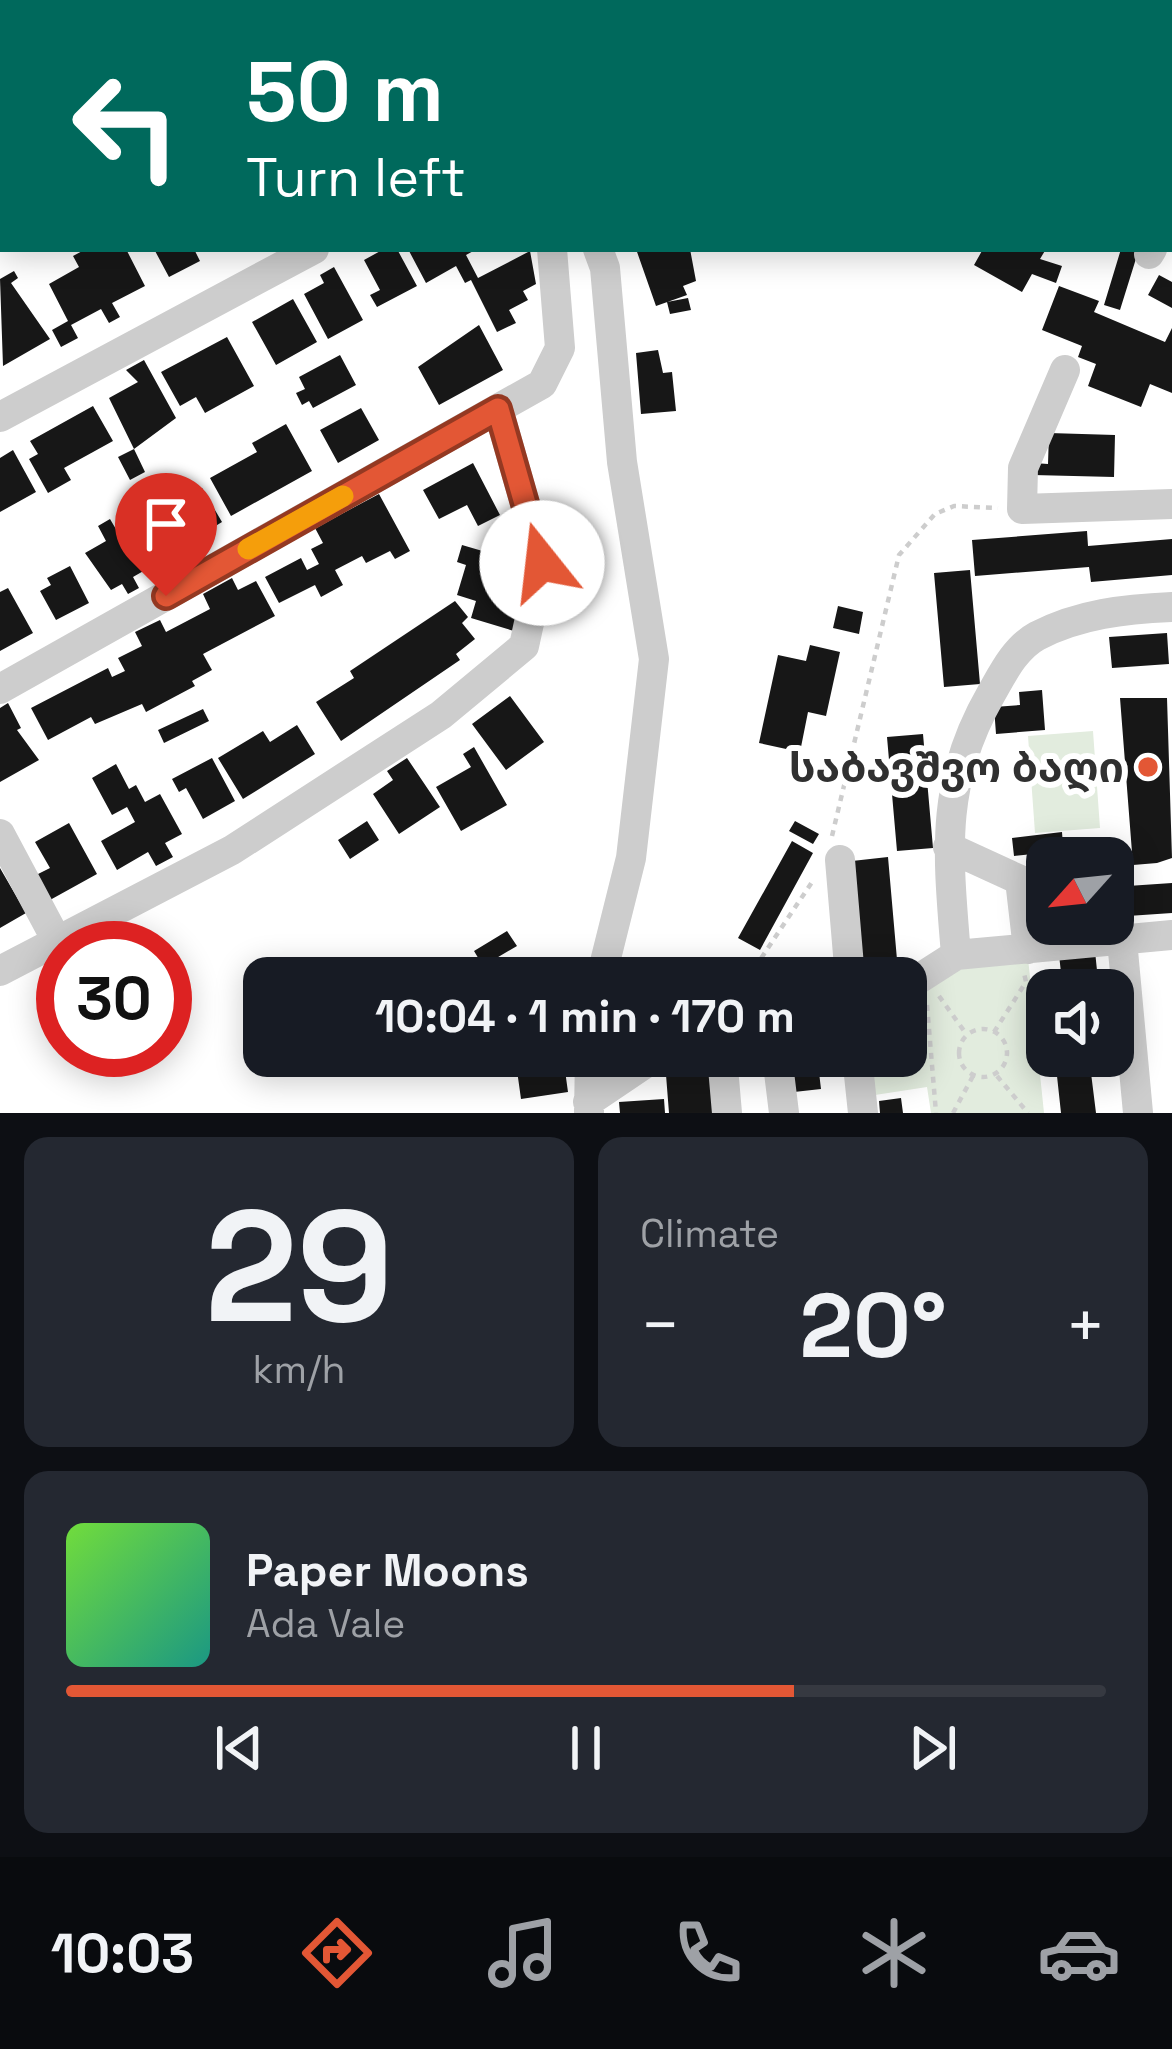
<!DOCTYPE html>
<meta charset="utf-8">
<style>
:root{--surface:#171b24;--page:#242831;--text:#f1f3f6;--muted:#9ea1a6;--line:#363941;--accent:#e35735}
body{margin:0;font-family:"Space Grotesk","Noto Sans Georgian",sans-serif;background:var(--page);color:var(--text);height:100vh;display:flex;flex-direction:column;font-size:45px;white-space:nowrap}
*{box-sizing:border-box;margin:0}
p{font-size:39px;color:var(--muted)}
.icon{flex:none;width:66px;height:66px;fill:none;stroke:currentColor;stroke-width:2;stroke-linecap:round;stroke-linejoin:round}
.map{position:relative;height:1113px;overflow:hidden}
.details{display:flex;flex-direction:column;gap:24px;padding:24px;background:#0d0f14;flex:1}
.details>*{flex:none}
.hud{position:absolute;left:0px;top:0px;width:1173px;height:252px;box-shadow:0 6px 30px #0003;background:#00695c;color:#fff;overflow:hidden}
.needle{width:78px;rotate:243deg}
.tools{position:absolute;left:1026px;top:837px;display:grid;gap:24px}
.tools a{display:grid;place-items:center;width:108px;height:108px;border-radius:24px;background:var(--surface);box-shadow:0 6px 30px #0003;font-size:60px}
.speed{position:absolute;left:36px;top:921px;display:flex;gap:24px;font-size:60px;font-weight:700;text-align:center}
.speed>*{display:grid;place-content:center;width:156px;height:156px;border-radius:50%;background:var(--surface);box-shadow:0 6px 30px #0003;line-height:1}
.speed .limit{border:18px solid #d22;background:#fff;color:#111}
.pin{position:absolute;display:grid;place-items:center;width:102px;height:102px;color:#fff;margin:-123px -51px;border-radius:50% 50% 50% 0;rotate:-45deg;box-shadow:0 0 12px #0007}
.pin .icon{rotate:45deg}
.me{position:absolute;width:132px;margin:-66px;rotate:344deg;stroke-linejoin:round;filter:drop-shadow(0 0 9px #0008)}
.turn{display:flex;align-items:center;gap:42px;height:252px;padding:0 48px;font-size:54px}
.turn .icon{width:156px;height:156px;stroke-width:2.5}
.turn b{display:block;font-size:84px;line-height:102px}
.big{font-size:90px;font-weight:800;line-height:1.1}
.details .widget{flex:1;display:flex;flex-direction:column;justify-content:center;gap:18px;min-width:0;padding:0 42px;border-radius:24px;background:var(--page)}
.details .dial{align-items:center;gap:0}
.dial b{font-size:156px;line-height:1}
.song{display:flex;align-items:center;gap:36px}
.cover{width:144px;height:144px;border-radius:18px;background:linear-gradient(135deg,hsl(100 70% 55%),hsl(170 70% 35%))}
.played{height:12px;border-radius:6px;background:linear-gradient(90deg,var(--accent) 70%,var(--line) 70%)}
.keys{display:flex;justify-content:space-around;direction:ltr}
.heat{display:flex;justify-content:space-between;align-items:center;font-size:66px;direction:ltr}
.details .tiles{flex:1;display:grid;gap:24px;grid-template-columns:1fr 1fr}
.widget:last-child{grid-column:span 2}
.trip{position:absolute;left:243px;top:957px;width:684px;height:120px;border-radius:24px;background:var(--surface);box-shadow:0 6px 30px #0003;font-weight:800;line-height:120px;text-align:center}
.tabs{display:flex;height:192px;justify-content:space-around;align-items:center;background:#090b0e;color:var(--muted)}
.tabs .icon{width:84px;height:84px}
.tabs .on{color:var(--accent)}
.tabs b{font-size:54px;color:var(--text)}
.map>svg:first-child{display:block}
.green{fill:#e2ecde}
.building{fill:#171717}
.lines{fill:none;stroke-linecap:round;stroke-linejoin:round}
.path{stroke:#cdcdcd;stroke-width:4.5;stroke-dasharray:6 6;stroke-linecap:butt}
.minor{stroke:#cdcdcd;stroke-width:30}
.route-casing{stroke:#943922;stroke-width:30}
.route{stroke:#e35735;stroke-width:21}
.slow{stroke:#f59e0b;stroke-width:21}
.poi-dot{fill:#e35735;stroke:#fff;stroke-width:4.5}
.labels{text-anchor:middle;stroke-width:12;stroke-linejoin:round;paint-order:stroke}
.poi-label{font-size:42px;font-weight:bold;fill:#303030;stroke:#fff;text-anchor:end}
</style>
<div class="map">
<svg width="1172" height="1113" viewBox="0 0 1172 1113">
<rect width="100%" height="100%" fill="#fff"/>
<!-- green -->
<path class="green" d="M1093 731 1100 828 1035 833 1028 736Z
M1028 958 1044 1113H931L927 1087 875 1095 870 1056H906V996L954 962Z"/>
<!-- building -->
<path class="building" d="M86 249H126L145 286 112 303 120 317 109 323 101 309 71 325 78 338 61 347 52 330 68 321 49 284 79 267 73 256Z
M154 249H194L200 261 169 277Z
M384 249H397L417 286 377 307 370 295 380 290 364 260Z
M408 249H477L466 255 478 278 530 251 536 284 523 291 528 300 509 310 516 323 497 332 471 280 465 283 456 266 426 283Z
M636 249H690L696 281 683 286 687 295 656 306Z
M983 249H1046L1040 259 1062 266 1056 283 1032 274 1022 292 974 265Z
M1121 249H1139L1120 310 1104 305Z
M334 267 363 320 328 339 304 294 324 283 320 275Z
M14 271 18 278 11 283 50 339 3 366 0 279Z
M1159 275 1172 282V308L1148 295Z
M1059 286 1099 301 1094 312 1165 342 1172 328V393L1150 384 1141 407 1088 386 1096 364 1078 357 1082 346 1042 330Z
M688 298 691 310 670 314 667 302Z
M293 299 317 342 276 365 252 322Z
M479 325 503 370 439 405 418 367Z
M227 337 254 386 205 413 196 397 180 406 161 372Z
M658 350 663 373 672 372 676 411 641 414 636 353Z
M340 355 356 385 313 408 309 401 302 405 296 393 305 389 299 377Z
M144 360 176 418 134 449 109 398 138 382 126 370Z
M93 406 113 441 64 468 71 480 48 493 29 459 38 454 30 441Z
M361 408 379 440 338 463 320 430Z
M286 424 312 471 231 516 210 478 257 452 252 443Z
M1049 433 1115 435 1114 477 1033 475 1034 463 1048 464Z
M134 449 145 472 130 480 118 457Z
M13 450 36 492 0 512V458Z
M473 463 500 515 478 526 467 505 439 519 423 490Z
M202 488 222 522 191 541 182 526 166 535 184 564 166 574 159 562 133 577 139 588 128 594 122 584 111 590 85 553 106 541 98 526 110 519 120 536Z
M379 494 410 551 395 559 390 551 366 563 362 556 335 570 343 585 321 597 315 585 279 603 265 577 301 558 307 570 319 564 311 549 323 543 315 528Z
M1087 531 1088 546 1172 539V575L1091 582 1089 567 975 576 972 540Z
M462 545 503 557 500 565 532 575 527 590 518 587 509 615 521 619 517 632 471 618 476 601 457 595 466 565 457 562Z
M70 566 89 603 56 620 40 591 51 585 47 578Z
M970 570 980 684 944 687 934 573Z
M232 578 238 590 256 581 275 616 203 654 212 670 192 681 195 686 146 712 142 704 95 724 91 717 48 740 31 708 108 668 112 677 125 671 118 658 142 646 135 632 160 620 166 632 210 609 203 594Z
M8 588 33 633 0 651V592Z
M455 601 468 617 462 623 475 639 456 654 460 660 341 741 316 702 354 678 350 671Z
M838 606 863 612 859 634 833 628Z
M1167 633 1169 664 1112 668 1109 637Z
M810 645 840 652 826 716 808 712 800 752 759 743 778 655 806 661Z
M1042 690 1045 730 996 734 994 707 1020 705 1019 692Z
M510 696 544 742 506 770 472 724Z
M1120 698H1167L1172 858 1157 863 1133 865Z
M8 703 21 728 17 730 39 760 0 782V708Z
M203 709 209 721 164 743 158 730Z
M297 725 315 754 243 799 218 758 263 731 270 742Z
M923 734 933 848 897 851 887 737Z
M474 747 507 805 461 831 436 787 471 767 463 754Z
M212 758 235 801 203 819 186 788 179 792 172 779Z
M407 758 440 807 399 834 373 794 393 780 387 771Z
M116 764 129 789 136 785 145 802 160 794 182 834 165 843 173 857 156 866 148 852 117 870 101 841 135 822 127 807 112 815 92 778Z
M367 821 379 840 350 859 338 840Z
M795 821 819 834 813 844 789 831Z
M69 823 97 874 50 900 36 875 50 868 35 842Z
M1062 832 1063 846 1077 844 1079 858H1047V923L1041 924 1033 854 1014 856 1012 838Z
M792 841 813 853 760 950 738 938Z
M888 857 898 971 862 974 852 861Z
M0 868 26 913 0 928Z
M1172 883V913L1113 917V887Z
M507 931 517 946 483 966 474 951Z
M1095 951 1099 990H1063L1059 955Z
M724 962 739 974 736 978H712Z
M468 968 472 978H443Z
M515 1056H563L568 1092 521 1099Z
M781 1056H817L821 1089 785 1093Z
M1071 1056H1107L1108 1064 1072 1069Z
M713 1058 718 1113H669L665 1062Z
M1091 1073 1096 1113H1061L1057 1076Z
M901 1098 903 1113H880L879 1101Z
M664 1099 665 1113H620L619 1102Z"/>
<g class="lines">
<!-- path -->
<path class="path" d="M832 836 899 555 935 514 954 506 998 508
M748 978 814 879
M939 996 967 1035
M927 1005 936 1113
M959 1053a24 24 0 1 1 48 0a24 24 0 1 1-48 0Z
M994 1032 1026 982 1024 973
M997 1076 1028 1113
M953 1113 973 1076"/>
<!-- minor -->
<path class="minor" d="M125 0V3
M265 0V3
M531 0 532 3
M825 0 826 3
M722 3 732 0
M0 173 3 172
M1170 217 1172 213
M598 249 605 268 622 462 654 659 631 858 601 978
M1149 254 1152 249
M1065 370 1023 468 1022 509 1172 504
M0 417 314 249
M0 689 542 384 560 348 552 249
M0 834 57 941
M948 847 1020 880 1028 949
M840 860 850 978
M1122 940 1138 1113
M956 955C948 855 939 784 991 694 1003 673 1015 648 1037 636 1079 614 1125 609 1172 607
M0 971 232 850 441 715 524 646 542 563 498 409
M906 987 956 955 1172 935
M722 1056 727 1113
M777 1056 784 1113
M857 1056 863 1113
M588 1102 656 1056
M589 1113 590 1056"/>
</g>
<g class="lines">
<defs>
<path id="route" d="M166 596 498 409 542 563"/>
</defs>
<!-- route casing -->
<use href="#route" class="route-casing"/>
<!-- route -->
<use href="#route" class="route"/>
<!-- slow -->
<path class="slow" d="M248 549 343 496"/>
</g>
<!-- markers -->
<circle class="poi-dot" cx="1148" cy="767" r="12"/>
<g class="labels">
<!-- poi labels -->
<g class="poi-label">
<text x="1124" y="782">საბავშვო ბაღი</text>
</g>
</g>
</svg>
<div class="tools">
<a><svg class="needle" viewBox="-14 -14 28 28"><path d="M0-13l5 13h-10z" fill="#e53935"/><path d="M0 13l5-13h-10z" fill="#9ea1a6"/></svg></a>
<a><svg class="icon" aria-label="sound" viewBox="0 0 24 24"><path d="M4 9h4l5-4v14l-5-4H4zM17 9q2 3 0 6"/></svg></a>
</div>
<div class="speed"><div class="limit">30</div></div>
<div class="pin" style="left:166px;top:596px;background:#d93025"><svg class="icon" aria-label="arrive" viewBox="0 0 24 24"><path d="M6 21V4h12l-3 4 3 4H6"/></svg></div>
<svg class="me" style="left:542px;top:563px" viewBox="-20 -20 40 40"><circle r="19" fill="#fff"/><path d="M0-13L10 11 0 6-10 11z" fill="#e35735"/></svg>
<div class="trip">10:04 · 1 min · 170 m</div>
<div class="hud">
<div class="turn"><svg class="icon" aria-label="left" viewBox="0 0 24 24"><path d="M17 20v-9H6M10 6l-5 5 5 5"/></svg><div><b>50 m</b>Turn left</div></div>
</div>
</div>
<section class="details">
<div class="tiles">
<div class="widget dial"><b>29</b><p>km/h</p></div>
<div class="widget"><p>Climate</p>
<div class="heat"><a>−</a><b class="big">20°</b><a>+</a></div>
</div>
<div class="widget">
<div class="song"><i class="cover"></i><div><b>Paper Moons</b><p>Ada Vale</p></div></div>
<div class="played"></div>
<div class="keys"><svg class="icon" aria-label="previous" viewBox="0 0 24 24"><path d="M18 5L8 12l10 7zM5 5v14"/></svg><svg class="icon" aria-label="pause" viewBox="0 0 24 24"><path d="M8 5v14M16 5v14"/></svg><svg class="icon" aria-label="next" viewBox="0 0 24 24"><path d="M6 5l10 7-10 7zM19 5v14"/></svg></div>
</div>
</div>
</section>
<nav class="tabs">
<b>10:03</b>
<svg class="icon on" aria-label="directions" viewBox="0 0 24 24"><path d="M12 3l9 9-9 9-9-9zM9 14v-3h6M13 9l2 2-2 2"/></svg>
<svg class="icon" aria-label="music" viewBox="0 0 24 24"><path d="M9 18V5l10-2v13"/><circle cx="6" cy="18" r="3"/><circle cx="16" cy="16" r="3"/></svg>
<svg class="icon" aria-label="phone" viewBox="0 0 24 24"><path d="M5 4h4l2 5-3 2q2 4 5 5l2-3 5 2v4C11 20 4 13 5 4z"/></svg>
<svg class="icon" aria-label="climate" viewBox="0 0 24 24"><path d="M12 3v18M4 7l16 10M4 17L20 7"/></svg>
<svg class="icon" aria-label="car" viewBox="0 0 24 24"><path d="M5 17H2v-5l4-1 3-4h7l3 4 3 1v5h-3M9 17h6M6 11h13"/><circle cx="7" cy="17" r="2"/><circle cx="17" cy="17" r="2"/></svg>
</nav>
